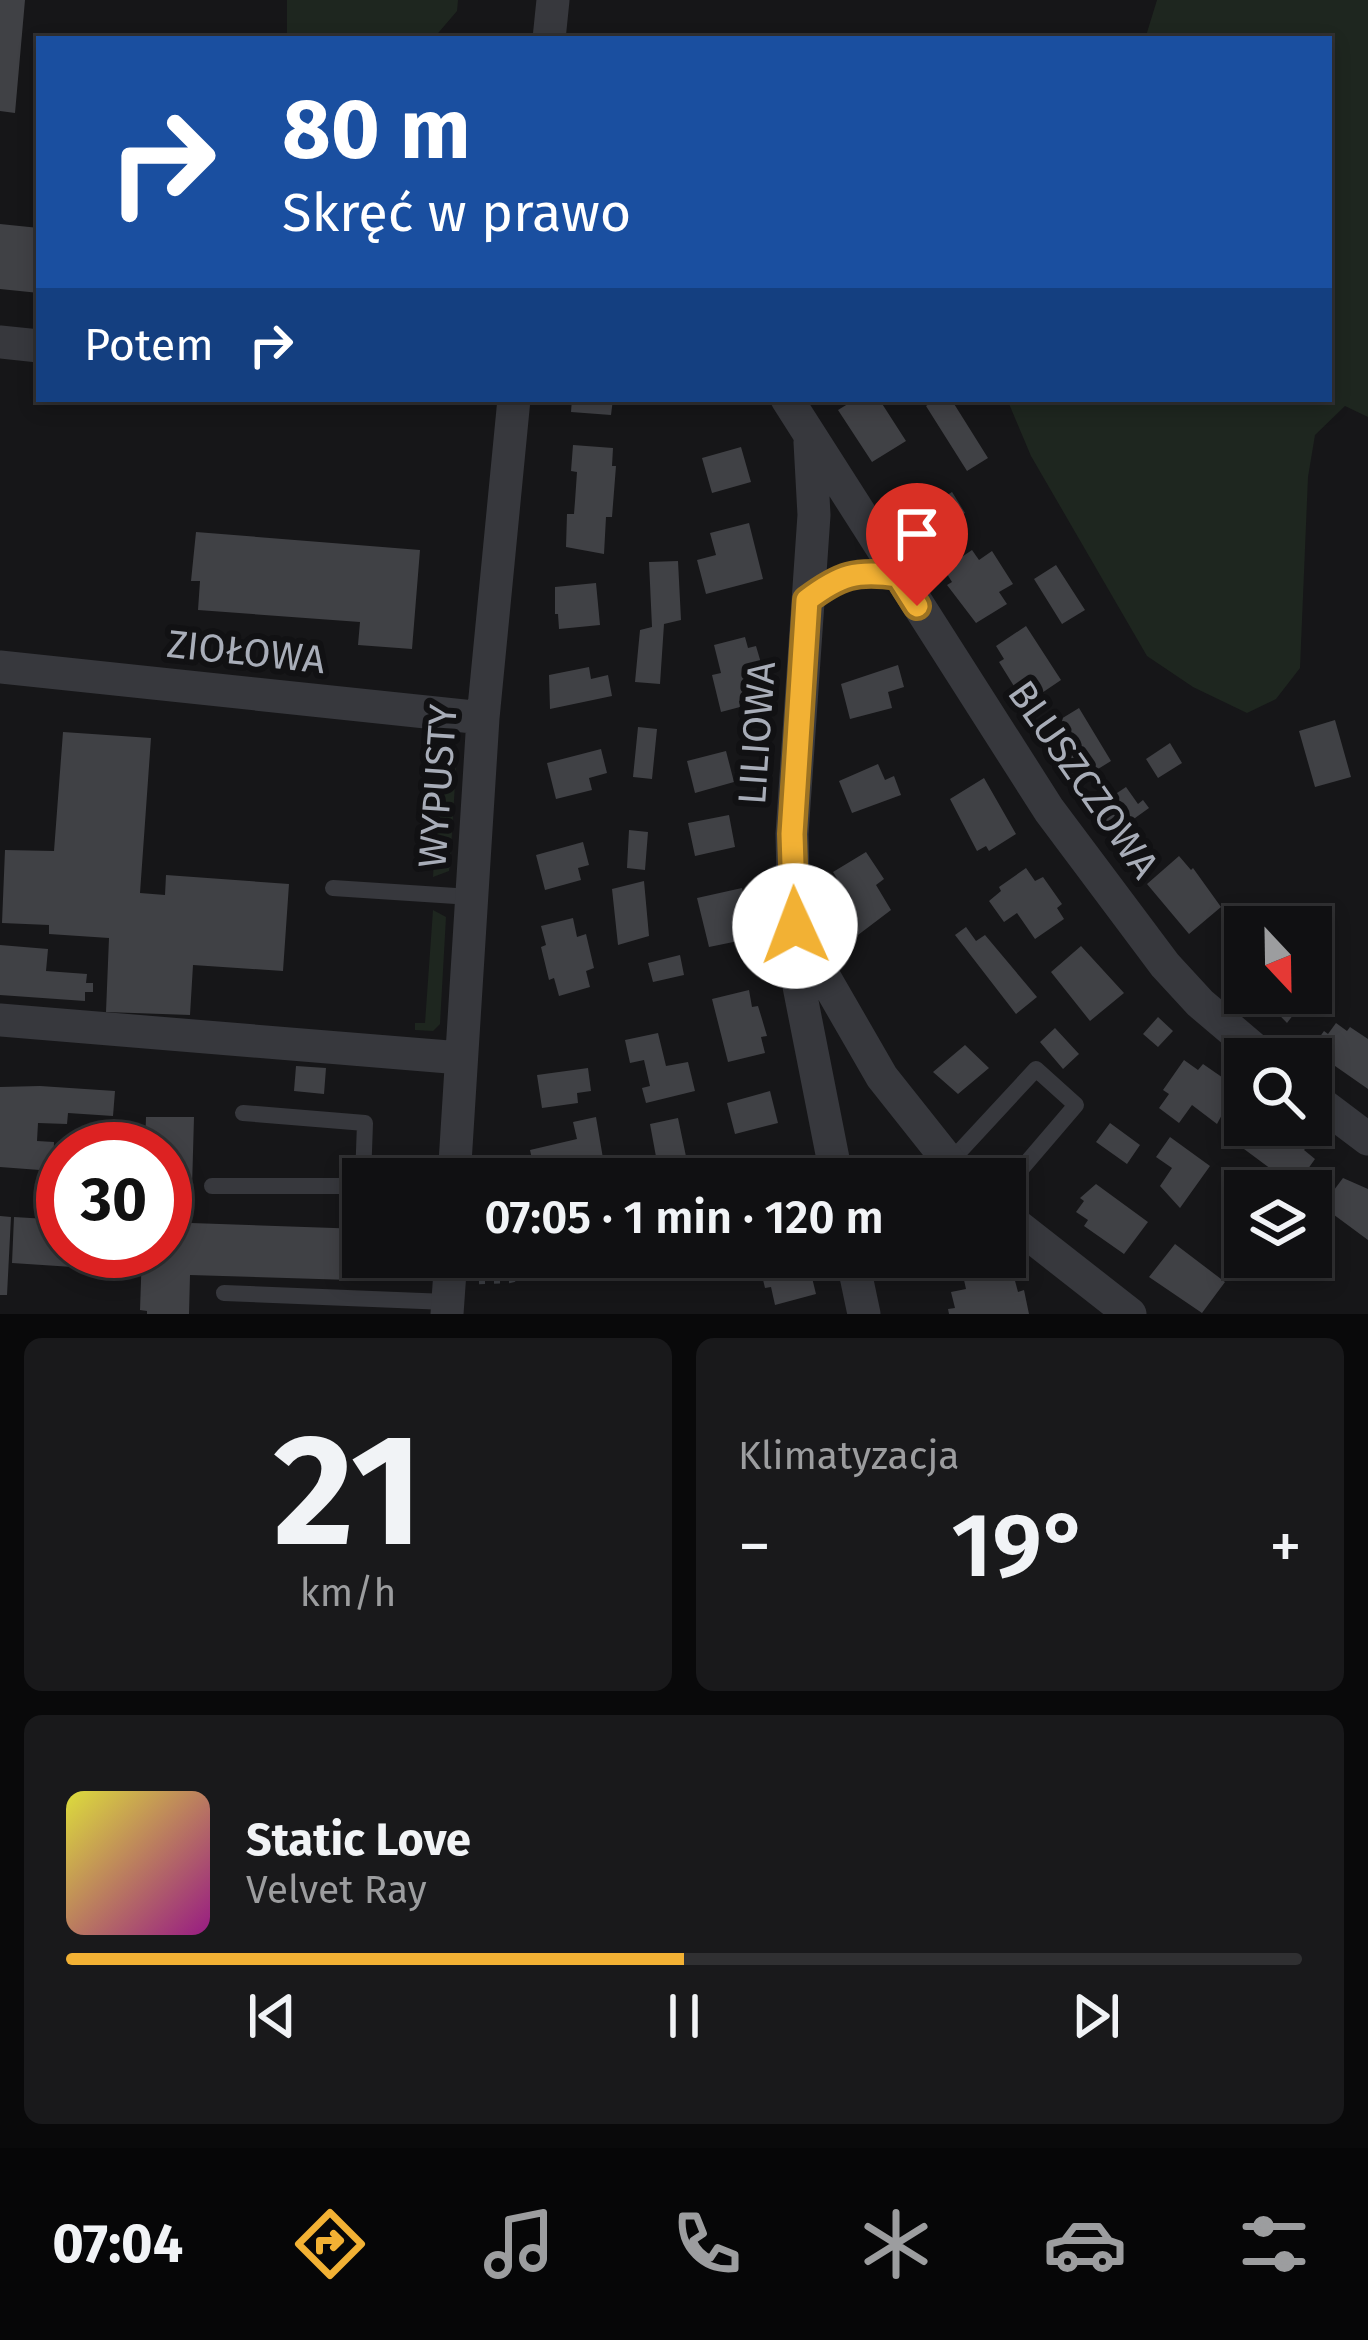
<!DOCTYPE html>
<html lang="pl">
<meta charset="utf-8">
<style>
:root{--surface:#101012;--page:#19191b;--text:#f1f3f6;--muted:#9c9d9f;--line:#303032;--accent:#f2b134}
body{margin:0;font-family:"Fira Sans",sans-serif;background:var(--page);color:var(--text);height:100vh;display:flex;flex-direction:column;font-size:45px;white-space:nowrap}
*{box-sizing:border-box;margin:0}
p{font-size:39px;color:var(--muted)}
.icon{flex:none;width:66px;height:66px;fill:none;stroke:currentColor;stroke-width:2;stroke-linecap:round;stroke-linejoin:round}
.map{position:relative;height:1314px;overflow:hidden}
.panel{display:flex;flex-direction:column;gap:24px;padding:24px;background:#09090a;flex:1}
.panel>*{flex:none}
.guide{position:absolute;left:36px;top:36px;width:1296px;height:366px;border-radius:0px;box-shadow:0 6px 18px #0003,0 0 0 3px var(--line);background:#1a4fa0;color:#fff;overflow:hidden}
.needle{width:78px;rotate:158deg}
.fabs{position:absolute;left:1224px;top:906px;display:grid;gap:24px}
.fabs a{display:grid;place-items:center;width:108px;height:108px;border-radius:0px;background:var(--surface);box-shadow:0 6px 18px #0003,0 0 0 3px var(--line);font-size:60px}
.speed{position:absolute;left:36px;top:1122px;display:flex;gap:24px;font-size:60px;font-weight:700;text-align:center}
.speed>*{display:grid;place-content:center;width:156px;height:156px;border-radius:50%;background:var(--surface);box-shadow:0 6px 18px #0003,0 0 0 3px var(--line);line-height:1}
.speed .limit{border:18px solid #d22;background:#fff;color:#111}
.pin{position:absolute;display:grid;place-items:center;width:102px;height:102px;color:#fff;margin:-123px -51px;border-radius:50% 50% 50% 0;rotate:-45deg;box-shadow:0 0 12px #0007}
.pin .icon{rotate:45deg}
.me{position:absolute;width:132px;margin:-66px;rotate:358deg;stroke-linejoin:round;filter:drop-shadow(0 0 9px #0008)}
.turn{display:flex;align-items:center;gap:42px;height:252px;padding:0 48px;font-size:54px}
.turn .icon{width:156px;height:156px;stroke-width:2.5}
.turn b{display:block;font-size:84px;line-height:102px}
.then{display:flex;align-items:center;height:114px;padding:0 48px;background:#0003;gap:24px;font-size:45px}
.big{font-size:90px;font-weight:600;line-height:1.1}
.panel .tile{flex:1;display:flex;flex-direction:column;justify-content:center;gap:18px;min-width:0;padding:0 42px;border-radius:18px;background:var(--page)}
.panel .dial{align-items:center;gap:0}
.dial b{font-size:156px;line-height:1}
.song{display:flex;align-items:center;gap:36px}
.cover{width:144px;height:144px;border-radius:18px;background:linear-gradient(135deg,hsl(60 70% 55%),hsl(310 70% 35%))}
.played{height:12px;border-radius:6px;background:linear-gradient(90deg,var(--accent) 50%,var(--line) 50%)}
.keys{display:flex;justify-content:space-around;direction:ltr}
.heat{display:flex;justify-content:space-between;align-items:center;font-size:66px;direction:ltr}
.panel .tiles{flex:1;display:grid;gap:24px;grid-template-columns:1fr 1fr}
.tile:last-child{grid-column:span 2}
.trip{position:absolute;left:342px;top:1158px;width:684px;height:120px;border-radius:0px;background:var(--surface);box-shadow:0 6px 18px #0003,0 0 0 3px var(--line);font-weight:600;line-height:120px;text-align:center}
.menu{display:flex;height:192px;justify-content:space-around;align-items:center;background:#060607;color:var(--muted)}
.menu .icon{width:84px;height:84px}
.menu .selected{color:var(--accent)}
.menu b{font-size:54px;color:var(--text)}
.map>svg:first-child{display:block}
.green{fill:#1e261f}
.building{fill:#404145}
.lines{fill:none;stroke-linecap:round;stroke-linejoin:round}
.path{stroke:#3d3f44;stroke-width:4.5;stroke-dasharray:6 9;stroke-linecap:butt}
.lane{stroke:#37383d;stroke-width:16}
.street{stroke:#37383d;stroke-width:33}
.route-casing{stroke:#9d7322;stroke-width:30}
.route{stroke:#f2b134;stroke-width:21}
.labels{text-anchor:middle;stroke-width:12;stroke-linejoin:round;paint-order:stroke}
.street-label{font-size:39px;fill:#a8adb8;stroke:#111113}
</style>
<div class="map">
<svg width="1368" height="1314" viewBox="0 0 1368 1314">
<rect width="100%" height="100%" fill="#161618"/>
<!-- green -->
<path class="green" d="M287 0H458L457 11 433 39H287Z
M1157 0H1368V417L1345 406 1315 435 1308 477 1300 668 1276 699 1247 713 1193 687 1147 656 1031 456 1007 399H1329V39H1145Z
M442 728 457 751 450 865 449 871 433 877Z
M433 910 446 917 440 1024 433 1031 415 1030V1023H425Z"/>
<!-- building -->
<path class="building" d="M0 0H25L15 113 0 111Z
M0 224 39 228V293L0 289Z
M572 399H613L611 415 571 412Z
M856 399H879L906 441 872 462 838 410Z
M936 399H951L988 458 967 471 926 406Z
M573 445 613 448 612 466H616L612 517H606L604 554 566 547 567 514H574L575 501 577 472 571 471Z
M741 447 751 482 712 493 702 458Z
M922 489H930L938 501 952 492 965 513 947 524 941 534 935 532 920 541 899 508Z
M749 523 763 579 706 594 697 560 716 555 710 533Z
M196 532 420 550 412 649 358 645 360 622 198 610 200 581H191Z
M972 550 979 560 992 551 1013 584 999 592 1007 604 976 623 947 585 952 582 944 569Z
M678 561 681 620 664 624 660 684 635 682 640 630 652 627 649 562Z
M1056 565 1085 610 1062 624 1034 579Z
M596 583 600 625 559 629 558 614H555V587Z
M1026 626 1061 680 1030 701 1022 688 1017 691 999 662 1004 659 996 646Z
M745 637 748 648 756 646 761 663 751 666 756 685 750 686 752 699 739 701 740 707 721 712 712 675 721 673 714 645Z
M898 665 904 687 888 692 892 708 850 719 841 684Z
M589 667 591 679 608 675 612 696 550 709 549 675Z
M1079 708 1111 761 1077 782 1043 730Z
M1335 720 1351 777 1315 787 1299 731Z
M638 727 657 729 652 779 633 777Z
M63 732 151 738 140 893 165 895 166 875 289 884 283 971 193 965 190 1015 106 1012 109 938 49 934V925L2 923 5 850 54 851Z
M1170 743 1182 763 1158 778 1146 759Z
M601 749 607 773 589 778 592 790 556 799 547 763Z
M726 751 734 782 695 793 687 761Z
M878 764 885 780 894 776 901 795 852 813 839 781Z
M984 778 1016 834 989 851 986 846 977 851 950 799Z
M1126 787 1138 804 1143 800 1149 808 1110 836 1096 807Z
M729 815 735 847 695 856 688 823Z
M629 830 648 832 645 870 627 868Z
M583 842 589 865 578 868 581 880 545 890 536 855Z
M866 852 884 879 876 885 891 910 858 935 841 907 845 905 838 893 844 890 833 872Z
M1179 856 1191 870 1193 868 1221 907 1189 934 1147 884Z
M1026 868 1035 881 1043 877 1062 904 1057 908 1064 919 1035 939 1017 913 1004 922 989 901 1001 891 999 887Z
M644 881 649 936 618 945 612 889Z
M742 888 753 938 709 947 697 898Z
M573 918 577 937 586 934 594 968 586 971 590 987 559 996 554 978 549 980 541 947 546 945 541 926Z
M966 927 976 941 985 935 1037 997 1016 1014 955 935Z
M0 945 48 949 46 971 87 974 86 983H93V992H85V1001L0 995Z
M1081 946 1124 993 1090 1021 1051 972Z
M680 955 684 975 653 982 648 963Z
M749 990 752 1007 758 1006 762 1019 767 1036 761 1037 765 1053 728 1062 712 999Z
M1258 993H1310L1287 1023Z
M1158 1017 1173 1031 1158 1047 1143 1034Z
M1336 1023 1347 1031 1350 1027 1368 1039V1089L1315 1052 1323 1041 1319 1038 1324 1031 1328 1034Z
M1055 1028 1079 1054 1063 1069 1040 1042Z
M658 1033 666 1066 688 1062 695 1091 646 1103 642 1088 650 1086 644 1060 630 1063 625 1040Z
M965 1045 989 1068 958 1094 933 1072Z
M1184 1060 1198 1070 1203 1064 1229 1082 1224 1089 1232 1096 1217 1124 1192 1105 1179 1123 1159 1108 1169 1094 1163 1090Z
M296 1066 326 1068 324 1094 294 1091Z
M588 1068 591 1091 577 1093 578 1103 542 1108 537 1075Z
M40 1086 115 1091 113 1116 68 1113 67 1124 38 1123 37 1141 54 1142 53 1171 0 1167V1087Z
M770 1091 778 1123 735 1134 727 1103Z
M146 1117H194L191 1223 363 1229V1257H384L383 1281 190 1275 189 1314H147V1311L140 1310 142 1251H165V1149H145Z
M596 1117 605 1170 567 1179H543L540 1167 534 1168 530 1150 577 1139 573 1122Z
M678 1118 688 1166 659 1173 650 1124Z
M1110 1123 1140 1145 1127 1164 1096 1142Z
M1261 1125 1276 1130 1280 1125 1308 1146 1304 1150 1315 1159 1295 1187 1244 1149Z
M1170 1137 1210 1166 1180 1208 1160 1186 1172 1168 1156 1157Z
M785 1162 790 1179H749L748 1174Z
M1343 1178 1368 1189V1240L1322 1206Z
M1096 1184 1148 1222 1124 1254 1084 1226 1088 1220 1076 1212 1084 1201 1080 1198Z
M0 1216 11 1217 7 1295H0Z
M14 1217 63 1220V1251H90L88 1268 12 1263Z
M1175 1244 1225 1282 1202 1313 1149 1277Z
M484 1257H530V1270L483 1269Z
M762 1257H807L816 1294 775 1305 771 1287 765 1288 758 1259Z
M998 1273 1000 1280 1014 1277 1018 1292 1024 1290 1029 1314H949L948 1309 955 1308 951 1292 966 1289 964 1280Z"/>
<g class="lines">
<!-- path -->
<path class="path" d="M479 1282 509 1281 590 1261"/>
<!-- lane -->
<path class="lane" d="M810 598C840 576 861 570 897 576
M333 888 471 897
M243 1113 365 1123 363 1179
M948 1164 1036 1069 1076 1105 1005 1188
M212 1186H363
M224 1293 447 1302"/>
<!-- street -->
<path class="street" d="M549 39 553 0
M0 342 39 346
M787 399 1049 810 1165 965 1200 1003 1266 1059
M810 442 814 515 792 834 795 966 837 1179
M0 667 483 718
M799 933 882 1077 963 1179
M0 1020 461 1058
M1311 1096 1368 1139
M454 1179 483 718 514 399
M1005 1216 1130 1314
M852 1257 864 1314
M447 1314 451 1257"/>
</g>
<g class="lines">
<defs>
<path id="route" d="M795 926 792 834 807 600C840 575 856 570 898 576L917 606"/>
</defs>
<!-- route casing -->
<use href="#route" class="route-casing"/>
<!-- route -->
<use href="#route" class="route"/>
</g>
<g class="labels">
<!-- street labels -->
<g class="street-label">
<text transform="translate(246 651) rotate(6)" y="14">ZIOŁOWA</text>
<text transform="translate(756 733) rotate(-86)" y="14">LILIOWA</text>
<text transform="translate(1084 779) rotate(55)" y="14">BLUSZCZOWA</text>
<text transform="translate(437 786) rotate(-86)" y="14">WYPUSTY</text>
</g>
</g>
</svg>
<div class="fabs">
<a><svg class="needle" viewBox="-14 -14 28 28"><path d="M0-13l5 13h-10z" fill="#e53935"/><path d="M0 13l5-13h-10z" fill="#9c9d9f"/></svg></a>
<a><svg class="icon" aria-label="search" viewBox="0 0 24 24"><circle cx="10" cy="10" r="6"/><path d="M15 15l6 6"/></svg></a>
<a><svg class="icon" aria-label="layers" viewBox="0 0 24 24"><path d="M12 4l9 5-9 5-9-5zM3 14l9 5 9-5"/></svg></a>
</div>
<div class="speed"><div class="limit">30</div></div>
<div class="pin" style="left:917px;top:606px;background:#d93025"><svg class="icon" aria-label="arrive" viewBox="0 0 24 24"><path d="M6 21V4h12l-3 4 3 4H6"/></svg></div>
<svg class="me" style="left:795px;top:926px" viewBox="-20 -20 40 40"><circle r="19" fill="#fff"/><path d="M0-13L10 11 0 6-10 11z" fill="#f2b134"/></svg>
<div class="trip">07:05 · 1 min · 120 m</div>
<div class="guide">
<div class="turn"><svg class="icon" aria-label="right" viewBox="0 0 24 24"><path d="M7 20v-9h11M14 6l5 5-5 5"/></svg><div><b>80 m</b>Skręć w prawo</div></div>
<div class="then">Potem<svg class="icon" aria-label="right" viewBox="0 0 24 24"><path d="M7 20v-9h11M14 6l5 5-5 5"/></svg></div>
</div>
</div>
<section class="panel">
<div class="tiles">
<div class="tile dial"><b>21</b><p>km/h</p></div>
<div class="tile"><p>Klimatyzacja</p>
<div class="heat"><a>−</a><b class="big">19°</b><a>+</a></div>
</div>
<div class="tile">
<div class="song"><i class="cover"></i><div><b>Static Love</b><p>Velvet Ray</p></div></div>
<div class="played"></div>
<div class="keys"><svg class="icon" aria-label="previous" viewBox="0 0 24 24"><path d="M18 5L8 12l10 7zM5 5v14"/></svg><svg class="icon" aria-label="pause" viewBox="0 0 24 24"><path d="M8 5v14M16 5v14"/></svg><svg class="icon" aria-label="next" viewBox="0 0 24 24"><path d="M6 5l10 7-10 7zM19 5v14"/></svg></div>
</div>
</div>
</section>
<nav class="menu">
<b>07:04</b>
<svg class="icon selected" aria-label="directions" viewBox="0 0 24 24"><path d="M12 3l9 9-9 9-9-9zM9 14v-3h6M13 9l2 2-2 2"/></svg>
<svg class="icon" aria-label="music" viewBox="0 0 24 24"><path d="M9 18V5l10-2v13"/><circle cx="6" cy="18" r="3"/><circle cx="16" cy="16" r="3"/></svg>
<svg class="icon" aria-label="phone" viewBox="0 0 24 24"><path d="M5 4h4l2 5-3 2q2 4 5 5l2-3 5 2v4C11 20 4 13 5 4z"/></svg>
<svg class="icon" aria-label="climate" viewBox="0 0 24 24"><path d="M12 3v18M4 7l16 10M4 17L20 7"/></svg>
<svg class="icon" aria-label="car" viewBox="0 0 24 24"><path d="M5 17H2v-5l4-1 3-4h7l3 4 3 1v5h-3M9 17h6M6 11h13"/><circle cx="7" cy="17" r="2"/><circle cx="17" cy="17" r="2"/></svg>
<svg class="icon" aria-label="filters" viewBox="0 0 24 24"><path d="M4 7h16M4 17h16"/><circle cx="9" cy="7" r="2"/><circle cx="15" cy="17" r="2"/></svg>
</nav>
